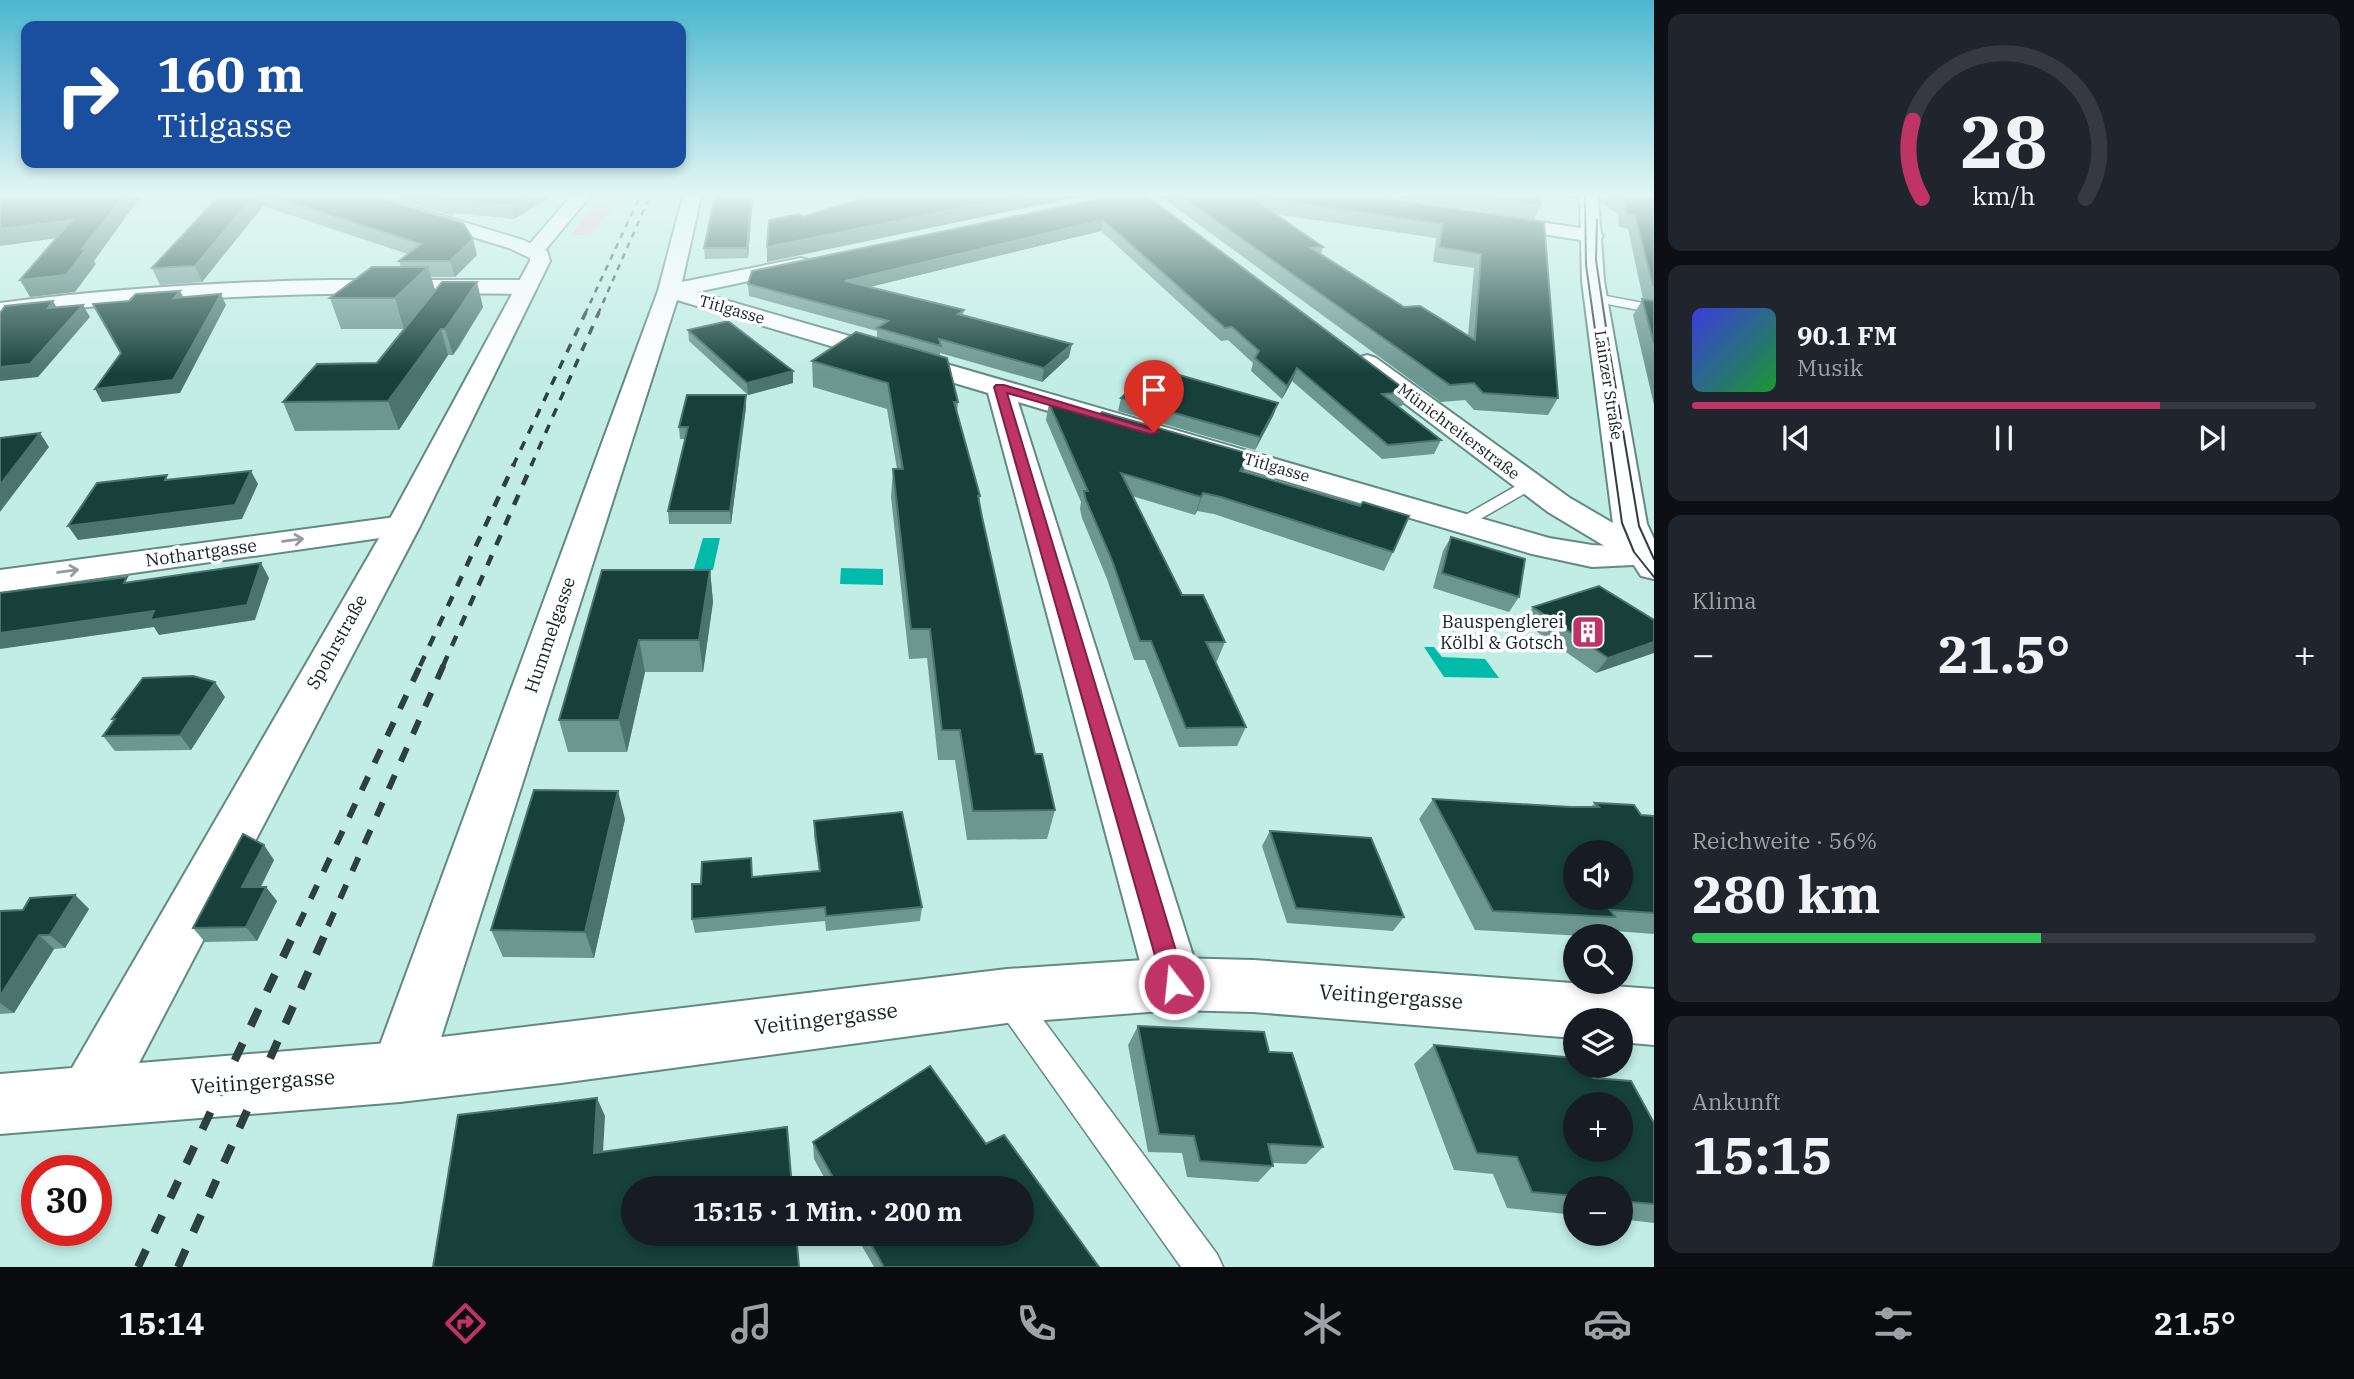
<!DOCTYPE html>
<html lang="de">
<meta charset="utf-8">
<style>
:root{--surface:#171b24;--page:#20242c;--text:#f1f3f6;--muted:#9ea1a6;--line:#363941;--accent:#c03365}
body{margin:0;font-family:"IBM Plex Serif",serif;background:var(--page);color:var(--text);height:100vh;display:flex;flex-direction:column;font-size:26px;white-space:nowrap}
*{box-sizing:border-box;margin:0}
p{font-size:23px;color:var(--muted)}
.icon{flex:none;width:38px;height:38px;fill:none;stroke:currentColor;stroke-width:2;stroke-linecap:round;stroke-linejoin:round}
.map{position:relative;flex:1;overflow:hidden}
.side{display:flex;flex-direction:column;gap:14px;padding:14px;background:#0d0f14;width:700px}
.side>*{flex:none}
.top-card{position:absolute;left:21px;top:21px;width:665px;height:147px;border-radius:14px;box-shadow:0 4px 10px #0003;background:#1a4fa0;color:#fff;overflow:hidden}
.tools{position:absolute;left:1563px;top:840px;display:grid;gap:14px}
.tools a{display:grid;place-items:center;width:70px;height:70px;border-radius:50%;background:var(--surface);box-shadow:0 4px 10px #0003;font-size:35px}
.speed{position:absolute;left:21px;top:1155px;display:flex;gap:14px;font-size:35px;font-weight:700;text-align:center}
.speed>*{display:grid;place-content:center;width:91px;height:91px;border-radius:50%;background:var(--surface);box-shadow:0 4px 10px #0003;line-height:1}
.speed .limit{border:10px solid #d22;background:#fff;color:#111}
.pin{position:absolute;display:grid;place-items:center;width:60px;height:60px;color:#fff;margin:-72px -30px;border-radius:50% 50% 50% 0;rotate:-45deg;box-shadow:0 0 7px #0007}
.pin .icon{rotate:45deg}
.me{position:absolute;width:77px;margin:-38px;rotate:344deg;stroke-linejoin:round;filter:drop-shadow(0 0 5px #0008)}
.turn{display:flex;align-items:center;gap:24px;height:147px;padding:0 21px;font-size:32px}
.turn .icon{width:91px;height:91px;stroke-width:2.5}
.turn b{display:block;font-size:49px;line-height:60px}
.big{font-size:52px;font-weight:700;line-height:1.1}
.side .widget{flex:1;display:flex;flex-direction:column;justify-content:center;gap:10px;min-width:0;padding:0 24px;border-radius:14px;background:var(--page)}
.side .dial{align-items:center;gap:0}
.dial svg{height:182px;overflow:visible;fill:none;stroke:var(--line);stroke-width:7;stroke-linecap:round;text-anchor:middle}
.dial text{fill:var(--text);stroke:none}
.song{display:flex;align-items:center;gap:21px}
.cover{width:84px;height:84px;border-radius:10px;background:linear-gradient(135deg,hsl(240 70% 55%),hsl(130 70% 35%))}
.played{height:7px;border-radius:4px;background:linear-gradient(90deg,var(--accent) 75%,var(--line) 75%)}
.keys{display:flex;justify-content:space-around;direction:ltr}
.heat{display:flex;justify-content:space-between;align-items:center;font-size:38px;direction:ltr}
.charge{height:10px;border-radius:5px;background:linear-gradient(90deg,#34c759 56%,var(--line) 0)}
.trip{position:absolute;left:621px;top:1176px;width:413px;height:70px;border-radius:35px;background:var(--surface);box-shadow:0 4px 10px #0003;font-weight:700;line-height:70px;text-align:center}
.dock{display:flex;height:112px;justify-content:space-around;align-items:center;background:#090b0e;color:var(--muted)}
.dock .icon{width:49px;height:49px}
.dock .on{color:var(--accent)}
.dock b{font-size:32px;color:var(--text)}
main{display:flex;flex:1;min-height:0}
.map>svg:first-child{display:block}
.green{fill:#f8b8c6}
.water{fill:#00bba9}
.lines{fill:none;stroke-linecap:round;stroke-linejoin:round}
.service-casing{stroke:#608a82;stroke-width:3}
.minor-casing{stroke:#608a82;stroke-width:4}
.tertiary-casing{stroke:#608a82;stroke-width:4}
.secondary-casing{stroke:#608a82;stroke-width:4}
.service{fill:#fff;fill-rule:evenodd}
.minor{fill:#fff;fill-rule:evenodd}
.tertiary{fill:#fff;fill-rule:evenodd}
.secondary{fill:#fff;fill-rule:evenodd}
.tram{stroke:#2c413d;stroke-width:2}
.rail-far4{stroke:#2c413d;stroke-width:2.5;stroke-dasharray:6 6;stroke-linecap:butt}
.rail-far3{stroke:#2c413d;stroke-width:3.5;stroke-dasharray:9 9;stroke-linecap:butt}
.rail-far2{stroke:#2c413d;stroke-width:4.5;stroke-dasharray:11 11;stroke-linecap:butt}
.rail-far1{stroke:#2c413d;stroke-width:6;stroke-dasharray:15 15;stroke-linecap:butt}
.rail{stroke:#2c413d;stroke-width:8;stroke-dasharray:19 19;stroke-linecap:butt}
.wall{fill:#6c9690;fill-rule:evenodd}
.shaded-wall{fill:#4a746d}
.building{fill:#17403a;stroke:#4a746d;stroke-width:2;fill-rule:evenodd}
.oneway{stroke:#949c9b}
.route{fill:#c03365;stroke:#7d2142;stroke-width:2}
.labels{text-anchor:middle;stroke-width:7;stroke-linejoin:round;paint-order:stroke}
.far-street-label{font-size:16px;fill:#122320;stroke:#fff}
.street-label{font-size:18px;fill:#122320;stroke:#fff}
.poi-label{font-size:18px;fill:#122320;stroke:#fff;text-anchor:end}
.near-street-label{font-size:21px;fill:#122320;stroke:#fff}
</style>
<main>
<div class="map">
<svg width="1654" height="1267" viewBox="0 0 1654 1267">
<rect width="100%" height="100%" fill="#c1ede5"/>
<!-- green -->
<path class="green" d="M600 196H621L591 235H571Z"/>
<!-- water -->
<path class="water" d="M703 538H720L713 570 694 569Z
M841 568 883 569V585L840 584Z
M1424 647H1434L1442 657 1485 659 1499 678 1444 677Z"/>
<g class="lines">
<defs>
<path id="service" d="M1596 294 1654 305V313L1592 301V295Z
M1528 479 1534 480 1537 484 1534 488 1470 525 1464 526 1455 521Z
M1010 985 1021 990 1217 1254 1223 1267H1181L999 1010 995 1000 999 990Z"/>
<path id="minor" d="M571 196H590L541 255H527L524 251 527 247Z
M683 196H701L682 282 801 258 808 260 812 264 808 268 801 270 697 292 1549 538 1592 545 1654 548V564L1592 567 1532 554 1018 402 1202 984 1193 1003 1174 1010 1155 1003 1146 984 988 393 677 300 430 1072 421 1093 400 1102 379 1093 370 1072 658 291Z
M1494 215 1593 230 1600 232 1603 236 1600 240 1593 242 1487 225 1484 221Z
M328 280H525L533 282 536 287 533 292 525 294C349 291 175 294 0 317V303C109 289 218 282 328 280Z
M403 516 415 519 420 526 415 533 0 592V570Z"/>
<path id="tertiary" d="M348 196H377L523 240 547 251 550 261 420 526 139 1063 400 1042 1007 969 1174 958 1253 960 1654 989V1045L1620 1042V1020H1575V1038L1253 1012 1174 1010 1007 1023 561 1083 400 1102 0 1134V1074L72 1068 386 526 530 261V258L509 248 351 200Z
M1367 355 1376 358 1570 498 1654 547V564L1645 567 1633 563 1548 512 1358 368 1354 363 1358 358Z"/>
<path id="secondary" d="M1580 196H1598L1604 281 1647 524 1654 539V579L1641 576 1628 556 1613 524 1582 281Z"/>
</defs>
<!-- service casing -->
<use href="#service" class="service-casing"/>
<!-- minor casing -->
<use href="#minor" class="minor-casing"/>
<!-- tertiary casing -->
<use href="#tertiary" class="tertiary-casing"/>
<!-- secondary casing -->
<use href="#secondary" class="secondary-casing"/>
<!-- service -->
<use href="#service" class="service"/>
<!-- minor -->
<use href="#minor" class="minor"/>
<!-- tertiary -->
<use href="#tertiary" class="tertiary"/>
<!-- secondary -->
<use href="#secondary" class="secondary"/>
<!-- tram -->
<path class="tram" d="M1585 196 1586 265 1622 523 1634 552 1654 577
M1597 220 1596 260 1610 354 1639 526 1654 559"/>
<!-- rail-far4 -->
<path class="rail-far4" d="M585 314 640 196
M598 314 650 196"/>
<!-- rail-far3 -->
<path class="rail-far3" d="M513 466 586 312
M531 466 599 312"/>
<!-- rail-far2 -->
<path class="rail-far2" d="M420 666 514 464
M443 666 532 464"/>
<!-- rail-far1 -->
<path class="rail-far1" d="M298 926 421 664
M328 926 444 664"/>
<!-- rail -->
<path class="rail" d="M138 1267 298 925
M178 1267 329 925"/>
</g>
<!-- wall -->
<path class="wall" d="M219 196H373L477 255 455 277H431L435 291 483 307 459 347 453 355H448L399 430 295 431 283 402 377 363 404 329H341L330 298 401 267 399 261 408 254 263 206 202 282 160 285 152 268Z
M387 196H552L514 219 453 213 454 216Z
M715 196H753L748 258 705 259 704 248Z
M1113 196 1408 392 1402 406H1397L1441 440 1434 454 1382 459 1292 381 1282 399 1251 371 1253 363 1228 340 1221 341 1101 231 869 287 964 310 963 315 1069 357 1042 382 940 353V355L958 402 957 412 980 496 979 505 1035 754 1055 810 1047 839 967 840 955 760H938L927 658 909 659 891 497 893 469H897L887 409 813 387 812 361 877 337V331L749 296 748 284Z
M1160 196H1369L1544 222 1558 398 1548 415 1474 410 1465 400 1441 402ZM1275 214 1436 238 1433 262 1474 268 1468 336 1404 307 1321 254 1323 247Z
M1384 196H1539L1541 205 1534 219Z
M1557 196H1579L1577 199Z
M1600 196H1654V405L1633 315 1643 299 1628 229 1619 227 1618 214 1601 203Z
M688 330 793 383 748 395 689 341Z
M1121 398 1278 403 1273 416 1255 450 1118 411Z
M1049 403 1243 472 1393 552 1384 571 1214 514 1197 511 1195 515 1132 496 1182 595 1225 642 1217 661H1215L1246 727 1237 746 1179 747 1145 660H1134L1107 579 1082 518 1080 509 1081 502 1046 420Z
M746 407 731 524H669L668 511 685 439H680L679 427Z
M1451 537 1519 597 1509 612 1433 588 1443 551Z
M602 570H710L713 602 703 672H645L627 752H568L559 720Z
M1533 607 1654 620 1596 673 1523 622Z
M225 697 191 750 115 751 103 736 114 721 112 719Z
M1433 799 1571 807H1591L1595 803 1641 815 1654 816V934L1601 930 1594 936H1584L1475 930 1419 819Z
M625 819 594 958 503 957 491 930Z
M814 821 922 907 920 921 826 931 825 921 695 933 692 919 752 877 819 871 814 836Z
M1270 831 1404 917 1393 931 1287 923 1262 846Z
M274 860 261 887 277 901 257 941 205 942 193 928Z
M75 895 89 909 65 948 54 949 14 1013 0 1014V911L23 910Z
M1138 1026 1269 1052 1323 1147 1306 1164 1273 1163V1166L1258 1182 1187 1177 1182 1153 1148 1152 1128 1045Z
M1434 1045 1593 1078 1654 1123V1223L1620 1219V1188H1575V1215L1507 1208 1493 1174 1454 1170 1414 1064Z
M813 1142 986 1144 1099 1267H874L855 1234H1022V1188H830L814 1159Z"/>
<!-- shaded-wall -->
<path class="shaded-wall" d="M0 196H15L0 201Z
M124 196H141L94 261 96 264 75 292 30 297 20 280 82 249Z
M254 196H259L263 206 202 282 195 266Z
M525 196H552L514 219 511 205Z
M751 196H753L748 258 747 248Z
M1021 196H1083L767 262V247Z
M72 220 80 235 0 246V229Z
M1103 220 1101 231 845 293V281Z
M473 239 477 255 455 277 450 261Z
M428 267 437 296 404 329 395 298Z
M477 282 483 307 453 355 445 329Z
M180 291 186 302 174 298Z
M221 294 226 305 180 393 102 402 95 389Z
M53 301 60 313 48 308Z
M83 305 90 317 38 377 0 381V367Z
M441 329 448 355 399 430 388 401Z
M1072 344 1069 357 1042 382 1044 368Z
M1297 368 1292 381 1282 399 1287 386Z
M793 371V383L748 395 747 383Z
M746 395V407L731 524 730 511Z
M1278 403 1273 416 1255 450 1260 437Z
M40 433 49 447 0 512V485Z
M1250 454 1243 471 1234 489 1240 471Z
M251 471 258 484 242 519 78 540 68 526Z
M1203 493 1197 511 1195 515 1201 497Z
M261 563 269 578 255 620 159 635 154 627 0 649V633Z
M710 570 713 602 703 672 699 640Z
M639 640 645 672 627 752 619 720Z
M1654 642V653L1596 673 1608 658Z
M215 682 225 697 191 750 180 735Z
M618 791 625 819 594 958 585 932Z
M264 845 274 860 253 901 242 887Z
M266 887 277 901 257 941 246 927Z
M75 895 89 909 65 948 50 935Z
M39 935 54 949 14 1013 0 1003V996Z
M597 1098 605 1116 602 1170 594 1153Z"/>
<!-- building -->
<path class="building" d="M14 196H124L82 249 87 248 66 275 20 280 72 220 0 229V200Z
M219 196H254L195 266 152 268Z
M271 196H373L463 223 473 239 450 261H399L421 244Z
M431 196H525L511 205 448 199 450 202Z
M715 196H751L747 248H704Z
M869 196H1021L767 247 769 220 799 214 803 217Z
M1113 196H1147L1408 392 1382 394 1441 440 1388 445 1297 368 1287 386 1255 358 1259 351 1232 327 1225 328 1103 220 845 281 964 310 958 314 1072 344 1044 368 939 339 941 346 877 328 888 321 748 284 752 271Z
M1181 196H1249L1323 247 1311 248 1404 307 1420 306 1475 340 1481 254 1439 247 1443 224 1250 196H1369L1544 222 1558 398 1483 393 1474 383 1450 385Z
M1479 196H1539L1541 205Z
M1619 196H1654V285H1653L1635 216 1627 214 1625 201Z
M372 267H428L395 298H330Z
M442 282H477L451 321 445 329H441L388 401 283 402 317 364 377 363Z
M180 291 174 298 221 294 173 380 95 389 121 353 93 304 129 301 136 294Z
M1642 299 1654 301V343Z
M53 301 48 308 83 305 30 364 0 367V313L5 306Z
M728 321 793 371 747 383 688 330Z
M856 332 947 358 958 402H954L980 496H978L982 517 1035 754H1042L1055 810 973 811 960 730H942L930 629H911L893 469H903L888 383 812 361Z
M1151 370 1179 375 1278 403 1260 437 1121 398Z
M687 395H746L730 511H668L688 427H679Z
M1049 403 1096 418 1102 412 1250 454 1240 471 1360 506 1363 502 1409 516 1393 552 1221 497 1203 493 1201 497 1121 473 1182 595H1203L1225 642H1206L1246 727 1186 728 1151 641H1140L1112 560 1086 500 1084 491H1088Z
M40 433 0 485V438Z
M251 471 235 505 68 526 97 483 167 475 165 480Z
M1451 537 1525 559 1519 597 1442 573Z
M261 563 247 605 150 620 154 611 0 633V593L127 577 124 583Z
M602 570H710L699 640H639L619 720H559Z
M1599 586 1654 620V642L1608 658 1533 607Z
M193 676 215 682 180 735 103 736 115 719H112L143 678Z
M534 790 618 791 585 932 491 930Z
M1433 799 1571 807H1599L1595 803 1634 805 1641 815 1654 816V913L1610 910 1615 917 1493 911ZM1575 852H1620V898H1575Z
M902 812 922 907 826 916 825 907 692 919V884H701L702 862 751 858 752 877 820 871 814 821Z
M1270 831 1371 838 1404 917 1296 908Z
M243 834 264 845 242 887H266L246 927 193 928Z
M75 895 50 935H39L0 996V911L23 910 30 898Z
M1138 1026 1264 1032 1269 1052 1292 1053 1323 1147 1268 1144 1273 1166 1200 1161 1194 1136 1159 1134Z
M1434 1045 1575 1058V1066H1587L1593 1078 1631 1081 1654 1123V1204L1620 1201V1188H1575V1196L1532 1192 1517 1157 1477 1153ZM1575 1104H1620V1150H1575Z
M930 1066 986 1144 1004 1135 1099 1267H884L865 1234H1022V1188H839L813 1142Z
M597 1098 594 1153 787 1127 792 1188H634V1234H796L799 1267H433L458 1115Z"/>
<!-- one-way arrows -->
<defs><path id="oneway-shaft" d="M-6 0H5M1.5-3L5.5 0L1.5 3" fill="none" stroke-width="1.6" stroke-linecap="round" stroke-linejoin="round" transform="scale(1.75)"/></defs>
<g class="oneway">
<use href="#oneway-shaft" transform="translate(293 540) rotate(-8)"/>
<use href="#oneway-shaft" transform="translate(68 571) rotate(-8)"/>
</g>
<!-- sky -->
<linearGradient id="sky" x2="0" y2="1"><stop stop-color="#4bb7cf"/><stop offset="0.52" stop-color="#e3f7f3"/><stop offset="1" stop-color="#e3f7f3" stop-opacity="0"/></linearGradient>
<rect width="1654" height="374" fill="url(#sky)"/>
<!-- route -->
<path class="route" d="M996 385H1004L1160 432 1150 434 1007 393 1186 984 1182 991 1174 995 1166 991 1163 984 994 387Z"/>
<!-- icons -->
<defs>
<symbol id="building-square" viewBox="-11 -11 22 22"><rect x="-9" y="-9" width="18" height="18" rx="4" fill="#c03365" stroke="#fff"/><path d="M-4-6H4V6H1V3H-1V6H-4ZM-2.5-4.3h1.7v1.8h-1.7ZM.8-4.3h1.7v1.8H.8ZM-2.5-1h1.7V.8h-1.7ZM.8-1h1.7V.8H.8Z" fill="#fff"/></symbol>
</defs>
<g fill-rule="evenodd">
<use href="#building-square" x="1569" y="613" width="38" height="38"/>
</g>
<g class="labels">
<!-- far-street labels -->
<g class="far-street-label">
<text transform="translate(732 309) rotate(16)" y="6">Titlgasse</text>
<text transform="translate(1609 385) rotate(81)" y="6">Lainzer Straße</text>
<text transform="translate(1459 431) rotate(37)" y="6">Münichreiterstraße</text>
<text transform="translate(1277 467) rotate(16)" y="6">Titlgasse</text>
</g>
<!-- street labels -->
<g class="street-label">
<text transform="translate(201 553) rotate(-8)" y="6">Nothartgasse</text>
<text transform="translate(550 635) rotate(-71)" y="6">Hummelgasse</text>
<text transform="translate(337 642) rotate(-61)" y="6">Spohrstraße</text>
</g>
<!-- poi labels -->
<g class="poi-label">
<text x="1564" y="628">Bauspenglerei<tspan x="1564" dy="21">Kölbl &amp; Gotsch</tspan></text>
</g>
<!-- near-street labels -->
<g class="near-street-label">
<text transform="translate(1391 997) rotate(4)" y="7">Veitingergasse</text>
<text transform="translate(826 1019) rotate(-7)" y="7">Veitingergasse</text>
<text transform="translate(263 1082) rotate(-4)" y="7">Veitingergasse</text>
</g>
</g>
</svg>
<div class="tools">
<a><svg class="icon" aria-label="sound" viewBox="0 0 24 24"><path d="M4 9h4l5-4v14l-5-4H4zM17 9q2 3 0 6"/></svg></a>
<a><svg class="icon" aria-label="search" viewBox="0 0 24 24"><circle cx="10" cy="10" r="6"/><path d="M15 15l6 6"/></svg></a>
<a><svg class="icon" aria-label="layers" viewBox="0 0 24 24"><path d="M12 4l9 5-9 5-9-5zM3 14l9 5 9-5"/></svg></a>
<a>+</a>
<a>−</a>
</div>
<div class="speed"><div class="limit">30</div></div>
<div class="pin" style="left:1154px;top:432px;background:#d93025"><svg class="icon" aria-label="arrive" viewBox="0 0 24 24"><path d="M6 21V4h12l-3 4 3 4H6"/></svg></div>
<svg class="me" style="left:1174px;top:984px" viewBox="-20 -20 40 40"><circle r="17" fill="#c03365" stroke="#fff" stroke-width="3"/><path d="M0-11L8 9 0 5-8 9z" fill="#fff"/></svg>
<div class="trip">15:15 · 1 Min. · 200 m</div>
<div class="top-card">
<div class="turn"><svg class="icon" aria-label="right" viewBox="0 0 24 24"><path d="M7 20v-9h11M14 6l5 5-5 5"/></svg><div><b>160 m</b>Titlgasse</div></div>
</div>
</div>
<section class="side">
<div class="widget dial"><svg viewBox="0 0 100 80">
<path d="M14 69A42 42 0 1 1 86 69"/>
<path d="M14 69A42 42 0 0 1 10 35" stroke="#c03365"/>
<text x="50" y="56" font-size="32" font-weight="700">28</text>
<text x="50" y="72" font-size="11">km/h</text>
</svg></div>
<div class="widget">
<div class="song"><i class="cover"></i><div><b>90.1 FM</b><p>Musik</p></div></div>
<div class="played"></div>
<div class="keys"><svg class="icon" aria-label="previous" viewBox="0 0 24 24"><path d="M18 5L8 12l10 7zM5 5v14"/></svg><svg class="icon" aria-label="pause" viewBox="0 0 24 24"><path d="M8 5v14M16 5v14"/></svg><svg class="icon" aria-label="next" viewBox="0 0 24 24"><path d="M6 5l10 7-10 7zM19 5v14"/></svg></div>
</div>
<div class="widget"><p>Klima</p>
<div class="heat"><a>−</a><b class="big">21.5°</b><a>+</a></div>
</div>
<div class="widget"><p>Reichweite · 56%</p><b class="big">280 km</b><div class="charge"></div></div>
<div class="widget"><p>Ankunft</p><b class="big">15:15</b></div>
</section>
</main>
<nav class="dock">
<b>15:14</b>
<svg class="icon on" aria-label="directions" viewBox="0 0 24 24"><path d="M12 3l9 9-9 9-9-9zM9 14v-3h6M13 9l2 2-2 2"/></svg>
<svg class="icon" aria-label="music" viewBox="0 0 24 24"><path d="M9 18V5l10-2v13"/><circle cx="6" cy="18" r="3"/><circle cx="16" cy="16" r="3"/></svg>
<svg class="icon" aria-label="phone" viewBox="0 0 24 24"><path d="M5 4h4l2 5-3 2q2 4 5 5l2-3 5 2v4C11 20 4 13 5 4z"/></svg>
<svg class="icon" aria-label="climate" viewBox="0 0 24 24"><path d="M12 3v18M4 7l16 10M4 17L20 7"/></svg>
<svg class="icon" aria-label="car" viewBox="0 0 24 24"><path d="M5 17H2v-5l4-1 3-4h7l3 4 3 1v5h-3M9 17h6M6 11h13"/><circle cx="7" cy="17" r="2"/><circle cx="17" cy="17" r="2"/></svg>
<svg class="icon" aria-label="filters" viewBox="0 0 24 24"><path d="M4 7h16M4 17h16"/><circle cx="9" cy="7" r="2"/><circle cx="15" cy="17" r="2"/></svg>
<b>21.5°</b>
</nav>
